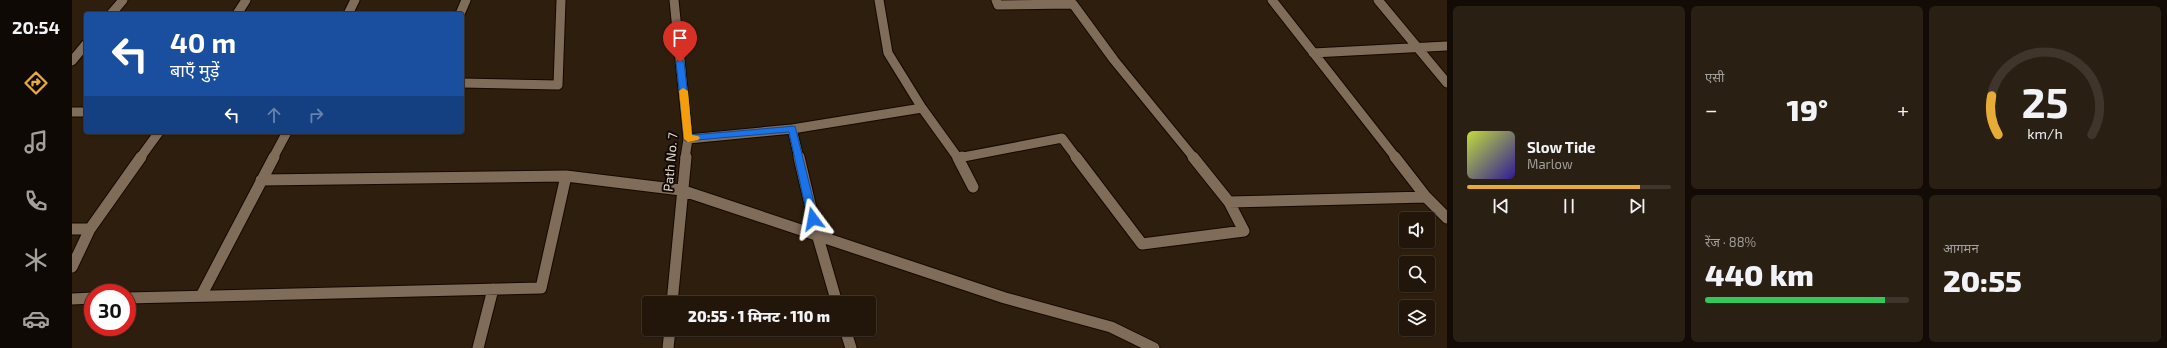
<!DOCTYPE html>
<html lang="hi">
<meta charset="utf-8">
<style>
:root{--surface:#22160a;--page:#2a1f13;--text:#f1f3f6;--muted:#a29f9c;--line:#3f352b;--accent:#e7ac36}
body{margin:0;font-family:"Exo 2","Noto Sans Devanagari",sans-serif;background:var(--page);color:var(--text);height:100vh;display:flex;flex-direction:column;font-size:15px;white-space:nowrap}
*{box-sizing:border-box;margin:0}
p{font-size:13px;color:var(--muted)}
.icon{flex:none;width:22px;height:22px;fill:none;stroke:currentColor;stroke-width:2;stroke-linecap:round;stroke-linejoin:round}
.map{position:relative;flex:1;overflow:hidden}
.drawer{display:flex;flex-direction:column;gap:6px;padding:6px;background:#130c06;width:720px}
.drawer>*{flex:none}
.top-card{position:absolute;left:12px;top:12px;width:380px;height:122px;border-radius:4px;box-shadow:0 1px 3px #0004,0 0 0 1px var(--line);background:#1a4fa0;color:#fff;overflow:hidden}
.fabs{position:absolute;left:1327px;top:212px;display:grid;gap:8px}
.fabs a{display:grid;place-items:center;width:36px;height:36px;border-radius:4px;background:var(--surface);box-shadow:0 1px 3px #0004,0 0 0 1px var(--line);font-size:20px}
.speed{position:absolute;left:12px;top:284px;display:flex;gap:8px;font-size:20px;font-weight:700;text-align:center}
.speed>*{display:grid;place-content:center;width:52px;height:52px;border-radius:50%;background:var(--surface);box-shadow:0 1px 3px #0004,0 0 0 1px var(--line);line-height:1}
.speed .limit{border:6px solid #d22;background:#fff;color:#111}
.pin{position:absolute;display:grid;place-items:center;width:34px;height:34px;color:#fff;margin:-41px -17px;border-radius:50% 50% 50% 0;rotate:-45deg;box-shadow:0 0 4px #0007}
.pin .icon{rotate:45deg}
.me{position:absolute;width:44px;margin:-22px;rotate:347deg;stroke-linejoin:round;filter:drop-shadow(0 0 3px #0008)}
.turn{display:flex;align-items:center;gap:14px;height:84px;padding:0 20px;font-size:18px}
.turn .icon{width:52px;height:52px;stroke-width:2.5}
.turn b{display:block;font-size:28px;line-height:34px}
.lanes{display:flex;align-items:center;height:38px;padding:0 20px;background:#0003;justify-content:center;gap:20px;direction:ltr}
.lanes .off{opacity:.35}
.big{font-size:30px;font-weight:800;line-height:1.1}
.drawer .widget{flex:1;display:flex;flex-direction:column;justify-content:center;gap:6px;min-width:0;padding:0 14px;border-radius:6px;background:var(--page)}
.drawer .dial{align-items:center;gap:0}
.dial svg{height:104px;overflow:visible;fill:none;stroke:var(--line);stroke-width:7;stroke-linecap:round;text-anchor:middle}
.dial text{fill:var(--text);stroke:none}
.song{display:flex;align-items:center;gap:12px}
.cover{width:48px;height:48px;border-radius:6px;background:linear-gradient(135deg,hsl(70 70% 55%),hsl(250 70% 35%))}
.played{height:4px;border-radius:2px;background:linear-gradient(90deg,var(--accent) 85%,var(--line) 85%)}
.keys{display:flex;justify-content:space-around;direction:ltr}
.heat{display:flex;justify-content:space-between;align-items:center;font-size:22px;direction:ltr}
.charge{height:6px;border-radius:3px;background:linear-gradient(90deg,#34c759 88%,var(--line) 0)}
.drawer .tiles{flex:1;display:grid;gap:6px;grid-template-columns:repeat(3,1fr)}
.widget:first-child{grid-row:span 2}
.trip{position:absolute;left:570px;top:296px;width:234px;height:40px;border-radius:4px;background:var(--surface);box-shadow:0 1px 3px #0004,0 0 0 1px var(--line);font-weight:800;line-height:40px;text-align:center}
main{display:flex;flex:1;min-height:0}
.menu{display:flex;flex-direction:column;width:72px;justify-content:space-around;align-items:center;background:#0e0904;color:var(--muted)}
.menu .icon{width:28px;height:28px}
.menu .on{color:var(--accent)}
.menu b{font-size:18px;color:var(--text)}
.map>svg:first-child{display:block}
.lines{fill:none;stroke-linecap:round;stroke-linejoin:round}
.minor-far1-casing{stroke:#150800;stroke-width:11}
.minor-casing{stroke:#150800;stroke-width:13}
.minor-far1{stroke:#7f6c59;stroke-width:9}
.minor{stroke:#7f6c59;stroke-width:11}
.route{fill:#1a73e8;stroke:#114b97}
.slow{fill:#f59e0b}
.labels{text-anchor:middle;stroke-width:4;stroke-linejoin:round;paint-order:stroke}
.street-label{font-size:13px;fill:#e8ddd3;stroke:#110a04}
</style>
<main>
<nav class="menu">
<b>20:54</b>
<svg class="icon on" aria-label="directions" viewBox="0 0 24 24"><path d="M12 3l9 9-9 9-9-9zM9 14v-3h6M13 9l2 2-2 2"/></svg>
<svg class="icon" aria-label="music" viewBox="0 0 24 24"><path d="M9 18V5l10-2v13"/><circle cx="6" cy="18" r="3"/><circle cx="16" cy="16" r="3"/></svg>
<svg class="icon" aria-label="phone" viewBox="0 0 24 24"><path d="M5 4h4l2 5-3 2q2 4 5 5l2-3 5 2v4C11 20 4 13 5 4z"/></svg>
<svg class="icon" aria-label="climate" viewBox="0 0 24 24"><path d="M12 3v18M4 7l16 10M4 17L20 7"/></svg>
<svg class="icon" aria-label="car" viewBox="0 0 24 24"><path d="M5 17H2v-5l4-1 3-4h7l3 4 3 1v5h-3M9 17h6M6 11h13"/><circle cx="7" cy="17" r="2"/><circle cx="17" cy="17" r="2"/></svg>
</nav>
<div class="map">
<svg width="1375" height="348" viewBox="0 0 1375 348">
<rect width="100%" height="100%" fill="#2e1e0d"/>
<g class="lines">
<defs>
<path id="minor-far1" d="M602 0 616 139 613 158
M807 0 816 53 850 108 886 158
M924 0 926 5 1001 4 1042 60 1122 158
M1200 0 1324 158
M1306 0 1375 83
M39 14 51 0
M165 14 174 0
M276 14 283 0
M388 14 394 0
M1241 53 1375 46
M0 61 14 44
M390 83 486 85 489 0
M0 112H14
M720 129 727 158
M616 139 720 129 850 108
M68 158 87 132
M201 158 215 132
M886 158 990 138 1005 158"/>
<path id="minor" d="M727 157 745 234 765 303
M890 157 886 158 901 187
M1004 157 1070 244 1172 231 1157 202 1121 157
M1323 157 1354 197 1375 218
M189 180 494 176 609 190 933 298 1039 327 1082 348
M1157 202 1354 197
M0 229H18
M0 267 18 229 69 157
M129 296 202 157
M55 298 469 288 494 176
M0 299 21 298
M600 303 614 157
M773 329 779 348
M406 348 421 289
M596 348 598 329"/>
</defs>
<!-- minor-far1 casing -->
<use href="#minor-far1" class="minor-far1-casing"/>
<!-- minor casing -->
<use href="#minor" class="minor-casing"/>
<!-- minor-far1 -->
<use href="#minor-far1" class="minor-far1"/>
<!-- minor -->
<use href="#minor" class="minor"/>
</g>
<!-- route -->
<path class="route" d="M608 59 612 62 620 135 723 126 746 219 744 222H738L736 219 717 132 613 141 604 62Z"/>
<!-- slow -->
<path class="slow" d="M611 88 616 91 620 135 626 136 628 138 626 140 616 142 612 139 607 91Z"/>
<g class="labels">
<!-- street labels -->
<g class="street-label">
<text transform="translate(598 162) rotate(-85)" y="5">Path No. 7</text>
</g>
</g>
</svg>
<div class="fabs">
<a><svg class="icon" aria-label="sound" viewBox="0 0 24 24"><path d="M4 9h4l5-4v14l-5-4H4zM17 9q2 3 0 6"/></svg></a>
<a><svg class="icon" aria-label="search" viewBox="0 0 24 24"><circle cx="10" cy="10" r="6"/><path d="M15 15l6 6"/></svg></a>
<a><svg class="icon" aria-label="layers" viewBox="0 0 24 24"><path d="M12 4l9 5-9 5-9-5zM3 14l9 5 9-5"/></svg></a>
</div>
<div class="speed"><div class="limit">30</div></div>
<div class="pin" style="left:608px;top:62px;background:#d93025"><svg class="icon" aria-label="arrive" viewBox="0 0 24 24"><path d="M6 21V4h12l-3 4 3 4H6"/></svg></div>
<svg class="me" style="left:741px;top:219px" viewBox="-20 -20 40 40"><path d="M0-17L14 15 0 8-14 15z" fill="#1a73e8" stroke="#fff" stroke-width="4"/></svg>
<div class="trip">20:55 · 1 मिनट · 110 m</div>
<div class="top-card">
<div class="turn"><svg class="icon" aria-label="left" viewBox="0 0 24 24"><path d="M17 20v-9H6M10 6l-5 5 5 5"/></svg><div><b>40 m</b>बाएँ मुड़ें</div></div>
<div class="lanes"><svg class="icon" aria-label="left" viewBox="0 0 24 24"><path d="M17 20v-9H6M10 6l-5 5 5 5"/></svg><svg class="icon off" aria-label="ahead" viewBox="0 0 24 24"><path d="M12 20V5M6 11l6-6 6 6"/></svg><svg class="icon off" aria-label="right" viewBox="0 0 24 24"><path d="M7 20v-9h11M14 6l5 5-5 5"/></svg></div>
</div>
</div>
<section class="drawer">
<div class="tiles">
<div class="widget">
<div class="song"><i class="cover"></i><div><b>Slow Tide</b><p>Marlow</p></div></div>
<div class="played"></div>
<div class="keys"><svg class="icon" aria-label="previous" viewBox="0 0 24 24"><path d="M18 5L8 12l10 7zM5 5v14"/></svg><svg class="icon" aria-label="pause" viewBox="0 0 24 24"><path d="M8 5v14M16 5v14"/></svg><svg class="icon" aria-label="next" viewBox="0 0 24 24"><path d="M6 5l10 7-10 7zM19 5v14"/></svg></div>
</div>
<div class="widget"><p>एसी</p>
<div class="heat"><a>−</a><b class="big">19°</b><a>+</a></div>
</div>
<div class="widget dial"><svg viewBox="0 0 100 80">
<path d="M14 69A42 42 0 1 1 86 69"/>
<path d="M14 69A42 42 0 0 1 9 39" stroke="#e7ac36"/>
<text x="50" y="56" font-size="32" font-weight="700">25</text>
<text x="50" y="72" font-size="11">km/h</text>
</svg></div>
<div class="widget"><p>रेंज · 88%</p><b class="big">440 km</b><div class="charge"></div></div>
<div class="widget"><p>आगमन</p><b class="big">20:55</b></div>
</div>
</section>
</main>
